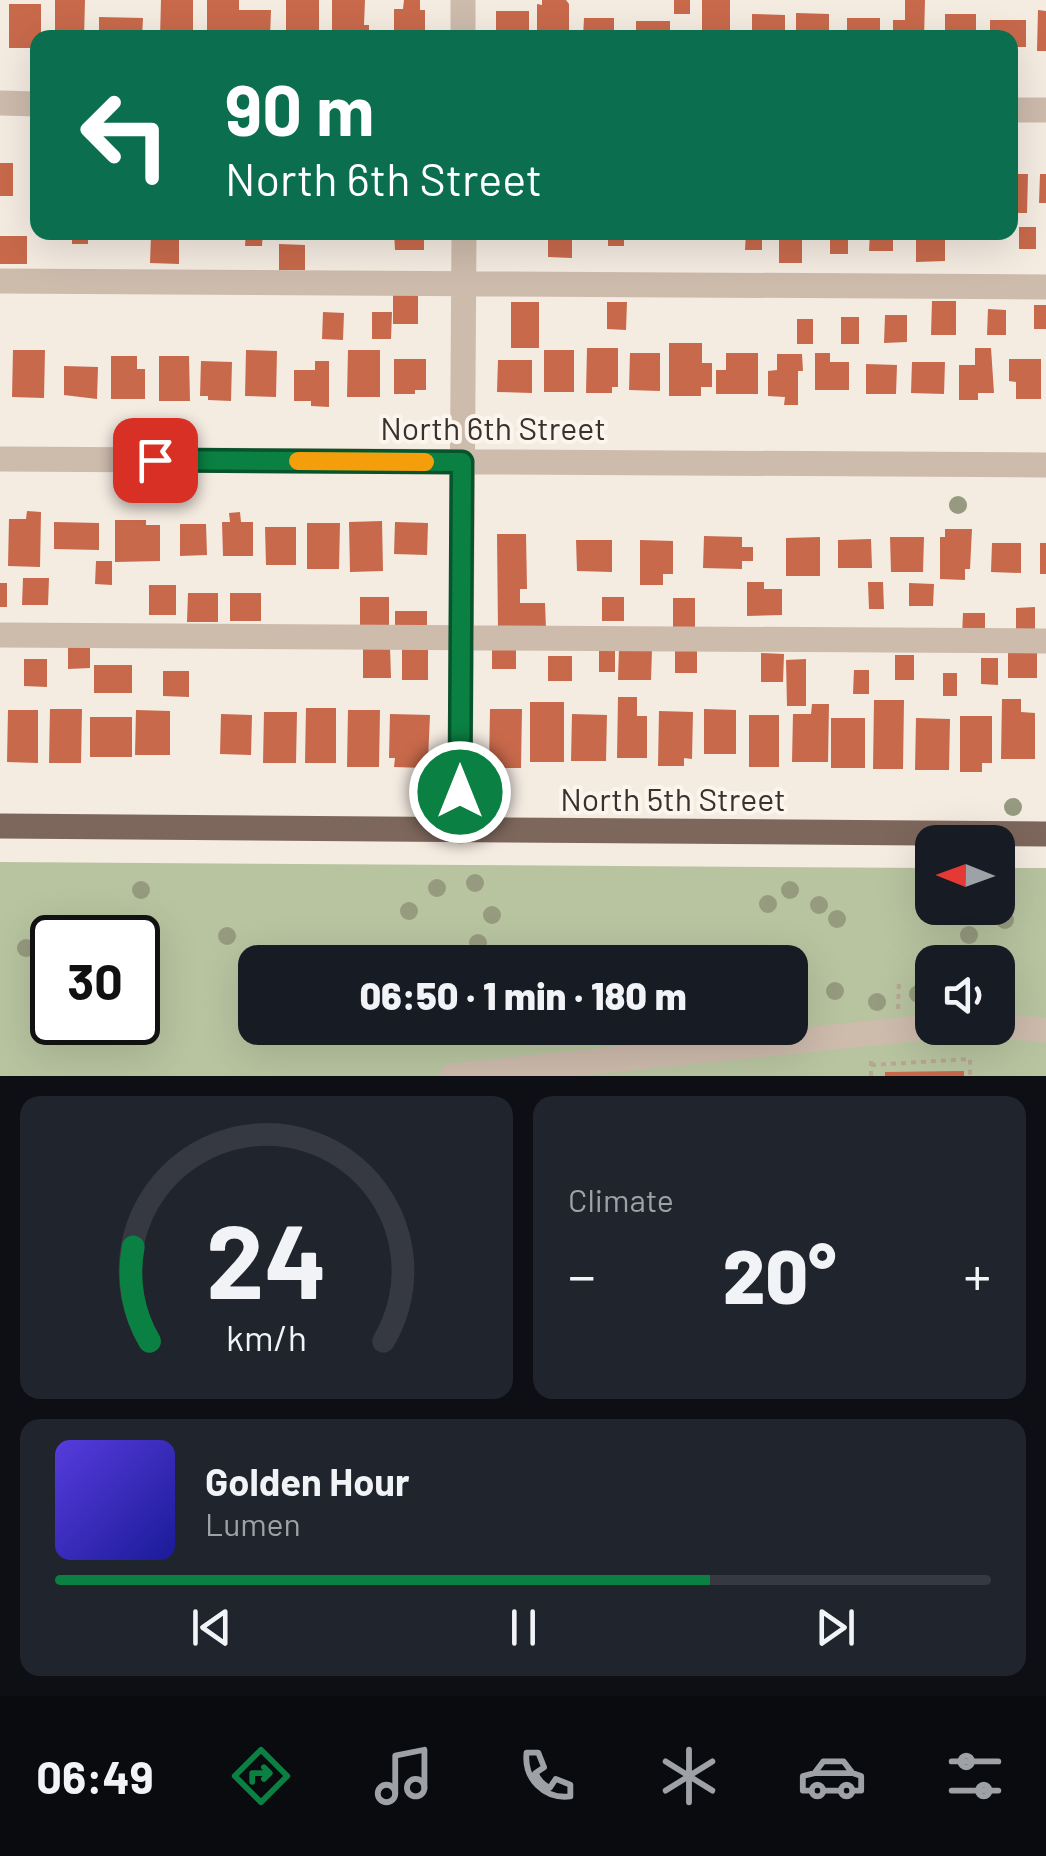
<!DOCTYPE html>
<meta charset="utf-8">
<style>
:root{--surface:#171b24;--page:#20242c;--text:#f1f3f6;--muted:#9ea1a6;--line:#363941;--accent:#0b8043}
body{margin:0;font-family:Barlow,sans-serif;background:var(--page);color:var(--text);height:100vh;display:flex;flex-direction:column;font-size:38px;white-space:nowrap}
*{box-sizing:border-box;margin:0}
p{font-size:32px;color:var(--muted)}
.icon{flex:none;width:55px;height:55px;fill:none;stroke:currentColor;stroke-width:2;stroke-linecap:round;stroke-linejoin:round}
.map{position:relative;height:1076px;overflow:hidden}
.side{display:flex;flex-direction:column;gap:20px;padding:20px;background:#0d0f14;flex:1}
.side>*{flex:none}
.banner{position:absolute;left:30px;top:30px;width:988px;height:210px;border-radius:20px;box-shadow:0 10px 40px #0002;background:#0b6e4f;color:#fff;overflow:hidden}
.needle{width:65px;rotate:271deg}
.controls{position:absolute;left:915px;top:825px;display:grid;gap:20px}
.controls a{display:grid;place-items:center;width:100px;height:100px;border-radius:20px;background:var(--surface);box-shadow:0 10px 40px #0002;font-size:50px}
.speed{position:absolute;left:30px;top:915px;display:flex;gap:20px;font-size:50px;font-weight:700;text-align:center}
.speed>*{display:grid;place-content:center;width:130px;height:130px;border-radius:50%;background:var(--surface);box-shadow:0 10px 40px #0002;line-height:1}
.speed .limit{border:5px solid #111;border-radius:15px;background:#fff;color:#111}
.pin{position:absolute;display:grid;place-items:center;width:85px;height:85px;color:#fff;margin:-42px;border-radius:20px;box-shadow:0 5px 15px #0006}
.me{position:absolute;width:110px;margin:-55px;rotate:0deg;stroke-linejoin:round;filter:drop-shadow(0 0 8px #0008)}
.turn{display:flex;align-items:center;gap:35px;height:210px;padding:0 30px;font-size:45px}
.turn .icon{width:130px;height:130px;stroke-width:2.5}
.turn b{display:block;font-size:70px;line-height:85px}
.big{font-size:75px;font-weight:800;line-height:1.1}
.side .tile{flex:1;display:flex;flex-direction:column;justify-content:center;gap:15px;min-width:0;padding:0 35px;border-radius:20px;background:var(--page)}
.side .dial{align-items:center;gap:0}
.dial svg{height:260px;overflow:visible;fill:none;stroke:var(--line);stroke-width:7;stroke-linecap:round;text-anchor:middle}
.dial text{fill:var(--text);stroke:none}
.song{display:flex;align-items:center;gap:30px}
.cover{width:120px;height:120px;border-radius:15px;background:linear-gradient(135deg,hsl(250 70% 55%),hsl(240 70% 35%))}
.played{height:10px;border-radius:5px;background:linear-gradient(90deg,var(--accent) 70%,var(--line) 70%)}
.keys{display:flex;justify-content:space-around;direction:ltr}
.heat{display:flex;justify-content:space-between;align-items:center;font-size:55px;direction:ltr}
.side .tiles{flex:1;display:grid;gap:20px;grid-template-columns:1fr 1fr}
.tile:last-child{grid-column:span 2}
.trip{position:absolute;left:238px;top:945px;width:570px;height:100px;border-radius:20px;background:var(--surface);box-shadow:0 10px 40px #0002;font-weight:800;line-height:100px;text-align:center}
.tab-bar{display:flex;height:160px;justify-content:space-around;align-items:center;background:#090b0e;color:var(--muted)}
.tab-bar .icon{width:70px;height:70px}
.tab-bar .active{color:var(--accent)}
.tab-bar b{font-size:45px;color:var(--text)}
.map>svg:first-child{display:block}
.green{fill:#b8c4a0;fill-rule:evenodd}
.building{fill:#c8694b}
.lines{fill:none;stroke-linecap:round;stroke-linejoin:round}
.path{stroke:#b9a596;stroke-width:4;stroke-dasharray:5 5;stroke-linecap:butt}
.minor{stroke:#cdbbac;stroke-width:25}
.major{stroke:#7d675c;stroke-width:25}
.tree{fill:#969b7f}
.route-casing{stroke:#07532c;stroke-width:25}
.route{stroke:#0b8043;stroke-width:18}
.slow{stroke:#f59e0b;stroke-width:18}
.labels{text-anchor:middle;stroke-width:8;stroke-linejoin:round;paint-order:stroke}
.street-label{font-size:32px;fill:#3b302b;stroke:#fbf5ee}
</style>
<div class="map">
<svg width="1046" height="1076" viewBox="0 0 1046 1076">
<rect width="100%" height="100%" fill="#f4ebe1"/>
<!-- green -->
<path class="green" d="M0 862 932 868V908H998V868H1046V1076H0ZM52 938H138V1022H52ZM255 962H790V1028H255ZM932 962H998V1028H932Z"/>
<!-- building -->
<path class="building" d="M55 0H85L84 38H55Z
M161 0H193V38H160Z
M207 0H239V10H271L270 38H207Z
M286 0H319V38H286Z
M332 0H365L364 25H369V38H332Z
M404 0H420V10H425V38H394V9H403Z
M542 0H566L569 4V37L537 38V4L542 5Z
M674 0H690V14H674Z
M702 0H730V38H702Z
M905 0H925L924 38H893V20H905Z
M9 4H41V38H38V48H9Z
M1038 10 1046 11V51H1037Z
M496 11H529V38H496Z
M796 13 829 14V38H796Z
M752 14 785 15V38H752Z
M945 14H976V38H945Z
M99 17 143 18 142 38H99Z
M584 18H614V38H583Z
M847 18H880V38H847Z
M990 20H1026V47H1010V38H990Z
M636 21H670V33H675V38H640L636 36Z
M0 163H13V196H0Z
M31 165H38V199H30Z
M1010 174H1028L1027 213H1015V203H1010Z
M1040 174H1046V203H1039Z
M1019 227H1036V249H1019Z
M72 232H88V244H72Z
M246 232H263L262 246H245Z
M394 232H424V250H395Z
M608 232H624V246H608Z
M746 232H762V250H745Z
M830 232H848V254H830Z
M870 232H893V251H869Z
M548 233H572V258L548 257Z
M916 233H945V261L916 262Z
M779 234 802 235V263H779Z
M151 235 179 236V264L150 263Z
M0 236H27V264H0Z
M279 244 305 245V270H279Z
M393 295H418V324H393Z
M932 301H956V335H931Z
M511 302H539V348H511Z
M607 302H627L626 330 607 329Z
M1034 305H1046V329H1034Z
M988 309 1006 310V335H987Z
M323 312 344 313 343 340 322 339Z
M372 312H392L391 339H372Z
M885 315H907V342L884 343Z
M841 317H859V344H841Z
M797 319H813V344H797Z
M669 343H702V363H712V387H701V396H669Z
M587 348H618V387H612V393H586Z
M975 348H991L994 393H978V400H959V365H975Z
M13 350H45L44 398 12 397Z
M246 350 277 351 276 397 245 396Z
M348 350H380V397H347Z
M544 350H574V392H544Z
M630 353H660V391L629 390Z
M726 353H758V394H716V370H726Z
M815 353H830V362H849V390H815Z
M777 354H802L803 371H798V405H784L785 397 768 396V371L777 370Z
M111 356H137V369H145V399H111Z
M159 356H189L190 401H159Z
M394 359H426V390H415V394H394Z
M1009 359H1041V399H1016V382L1009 381Z
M498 360H532V393L497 392Z
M201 361 232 362 231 401 208 400V396H200Z
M315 361H329V407L311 406V401H294V370H315Z
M912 362H945L944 394 911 393Z
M866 364 897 365 896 394H866Z
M64 366 98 367 97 399 64 395Z
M27 511 41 512 40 567 8 566 9 519H26Z
M240 512 241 522H253V556H223L222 522H230L229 513Z
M115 520H146V525H160V561L115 562Z
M382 521 383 571 350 572 349 522Z
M54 522 99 523V550L54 549Z
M395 522 428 523 427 555 394 554Z
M307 523H340L339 569H307Z
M180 524H206L207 555 180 556Z
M265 527H296V565H266Z
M945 529H972L970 569H965V580L940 579V537H945Z
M497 534H526L527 589H520V603H545L546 629 498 630Z
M704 536 742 537V547H753V561H742V569L703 568Z
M820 537V576H786V538Z
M890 537H924L923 572H891Z
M871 539 872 568H838V540Z
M576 540H612V572L577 571Z
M640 540 673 541V574H663V585H640Z
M992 543H1021V573L991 572Z
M1040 543H1046V574H1040Z
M96 561H112V585L95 584Z
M23 578H49L48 605H22Z
M747 582H764V589H782V615L747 616Z
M868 582H883L884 609H869Z
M0 583H7V607H0Z
M909 583 934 584 933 606H909Z
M149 585H176V615H149Z
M188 593H218V622H187Z
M230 593H261V621H230Z
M360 597H389V625H360Z
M602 597H624V621H602Z
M673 598H695V631H673Z
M1035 607V634H1016V608Z
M395 611H427V629H395Z
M963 613H985V636H962Z
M68 645H90V668L68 669Z
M492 646H516V669H492Z
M363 647H390L391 678H363Z
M402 649 428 650V680H402Z
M599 649H615V672H599Z
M619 649 652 650 651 680H618Z
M675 649H697V673H675Z
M761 653 784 654 783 682H761Z
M1008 653H1037V678H1008Z
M895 655H914V680H895Z
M548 656H572V681H548Z
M981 658H998V685L981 684Z
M24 659H47V687L24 686Z
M806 659V706H787L786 660Z
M94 665H132V693H94Z
M854 670H869V694H853Z
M163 671H189V697L163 696Z
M943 673H957V696H943Z
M618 697H637V716H647V758H617Z
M1002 699H1021V712L1035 713V759H1001Z
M874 700H904L903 769H873Z
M530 702H564V762H530Z
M812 704H829L828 762H792L793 714H811Z
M306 708H336V763H305Z
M50 709H82L81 763H49Z
M490 709H522L521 768H489Z
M704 709 736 710V754H704Z
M8 710H38V763L7 762Z
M136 710 170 711V755H135Z
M348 710H380L379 767H347Z
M659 711 693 712 692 759 684 758V766H658Z
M264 712H297L296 763H263Z
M221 714 252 715 251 755 220 754Z
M390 714 430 715 428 760H424V768L394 767 395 758H389Z
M572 714 607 715 606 761H571Z
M749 715H779V767H749Z
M960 716H992V763H982V772H960Z
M90 717H132V757H90Z
M831 718H865V768H831Z
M916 718 950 719 949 770H915Z
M964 1071V1076H885V1072Z"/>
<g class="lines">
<!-- path -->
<path class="path" d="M898 1009 899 979
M871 1065 970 1059V1076
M871 1076V1056"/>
<!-- minor -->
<path class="minor" d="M463 0V38
M0 103 38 104
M1010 110H1046
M0 281 1046 287
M0 459 1046 465
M0 635 1046 641
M460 831 464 232
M998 1026 1046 1030
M453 1076 932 1027"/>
<!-- major -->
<path class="major" d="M0 826 1046 834"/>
</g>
<!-- trees -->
<g class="tree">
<circle cx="958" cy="505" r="9"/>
<circle cx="1013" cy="807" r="9"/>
<circle cx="475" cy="883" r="9"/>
<circle cx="437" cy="888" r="9"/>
<circle cx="141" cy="890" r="9"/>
<circle cx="790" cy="890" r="9"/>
<circle cx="768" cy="904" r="9"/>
<circle cx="819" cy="905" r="9"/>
<circle cx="409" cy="911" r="9"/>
<circle cx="492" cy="915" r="9"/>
<circle cx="837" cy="919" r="9"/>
<circle cx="1005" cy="920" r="9"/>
<circle cx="969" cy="935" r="9"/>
<circle cx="150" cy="936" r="9"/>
<circle cx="227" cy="936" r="9"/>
<circle cx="478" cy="943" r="9"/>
<circle cx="26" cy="948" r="9"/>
<circle cx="835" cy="991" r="9"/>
<circle cx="918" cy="994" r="9"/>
<circle cx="877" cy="1002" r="9"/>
</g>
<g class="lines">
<defs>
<path id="route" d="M155 460 462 462 460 792"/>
</defs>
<!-- route casing -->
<use href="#route" class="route-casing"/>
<!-- route -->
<use href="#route" class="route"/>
<!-- slow -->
<path class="slow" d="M298 461 425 462"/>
</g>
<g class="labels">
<!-- street labels -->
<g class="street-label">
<text x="493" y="440">North 6th Street</text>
<text x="673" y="811">North 5th Street</text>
</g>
</g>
</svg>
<div class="controls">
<a><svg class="needle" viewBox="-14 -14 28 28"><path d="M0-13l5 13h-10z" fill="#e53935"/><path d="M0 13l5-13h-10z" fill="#9ea1a6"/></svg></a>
<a><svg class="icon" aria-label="sound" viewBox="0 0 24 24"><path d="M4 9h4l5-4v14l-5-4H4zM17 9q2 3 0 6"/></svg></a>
</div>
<div class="speed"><div class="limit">30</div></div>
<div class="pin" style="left:155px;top:460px;background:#d93025"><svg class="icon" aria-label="arrive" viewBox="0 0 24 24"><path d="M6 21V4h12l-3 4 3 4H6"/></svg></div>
<svg class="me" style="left:460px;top:792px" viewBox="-20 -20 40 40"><circle r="17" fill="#0b8043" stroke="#fff" stroke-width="3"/><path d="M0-11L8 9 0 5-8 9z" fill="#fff"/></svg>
<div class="trip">06:50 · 1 min · 180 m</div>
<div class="banner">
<div class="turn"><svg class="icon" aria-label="left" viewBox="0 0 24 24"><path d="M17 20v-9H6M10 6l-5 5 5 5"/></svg><div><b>90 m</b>North 6th Street</div></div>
</div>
</div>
<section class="side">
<div class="tiles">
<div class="tile dial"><svg viewBox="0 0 100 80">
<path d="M14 69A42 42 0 1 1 86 69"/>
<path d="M14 69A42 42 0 0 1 9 40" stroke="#0b8043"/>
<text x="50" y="56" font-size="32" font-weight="700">24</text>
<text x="50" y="72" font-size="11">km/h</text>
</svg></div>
<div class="tile"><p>Climate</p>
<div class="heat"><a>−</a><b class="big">20°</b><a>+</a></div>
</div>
<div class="tile">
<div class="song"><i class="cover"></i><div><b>Golden Hour</b><p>Lumen</p></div></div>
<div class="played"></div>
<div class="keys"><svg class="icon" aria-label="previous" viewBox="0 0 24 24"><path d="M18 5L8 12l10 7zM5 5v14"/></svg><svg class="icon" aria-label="pause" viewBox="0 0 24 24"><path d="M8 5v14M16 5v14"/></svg><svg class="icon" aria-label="next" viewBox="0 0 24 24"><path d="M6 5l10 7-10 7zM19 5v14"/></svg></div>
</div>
</div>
</section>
<nav class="tab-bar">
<b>06:49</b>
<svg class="icon active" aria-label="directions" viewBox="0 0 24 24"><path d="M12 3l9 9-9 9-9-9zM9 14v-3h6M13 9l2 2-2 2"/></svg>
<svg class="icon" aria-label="music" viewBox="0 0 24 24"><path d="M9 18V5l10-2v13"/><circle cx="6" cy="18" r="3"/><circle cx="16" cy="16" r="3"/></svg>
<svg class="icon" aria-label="phone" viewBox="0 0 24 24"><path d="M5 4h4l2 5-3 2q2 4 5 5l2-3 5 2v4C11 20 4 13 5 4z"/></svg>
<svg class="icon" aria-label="climate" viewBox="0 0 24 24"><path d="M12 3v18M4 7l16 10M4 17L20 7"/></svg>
<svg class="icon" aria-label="car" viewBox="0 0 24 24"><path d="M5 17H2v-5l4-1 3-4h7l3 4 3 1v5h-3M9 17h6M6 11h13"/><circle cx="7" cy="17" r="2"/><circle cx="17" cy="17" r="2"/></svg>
<svg class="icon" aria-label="filters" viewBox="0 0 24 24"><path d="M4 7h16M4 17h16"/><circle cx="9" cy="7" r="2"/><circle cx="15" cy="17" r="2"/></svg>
</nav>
